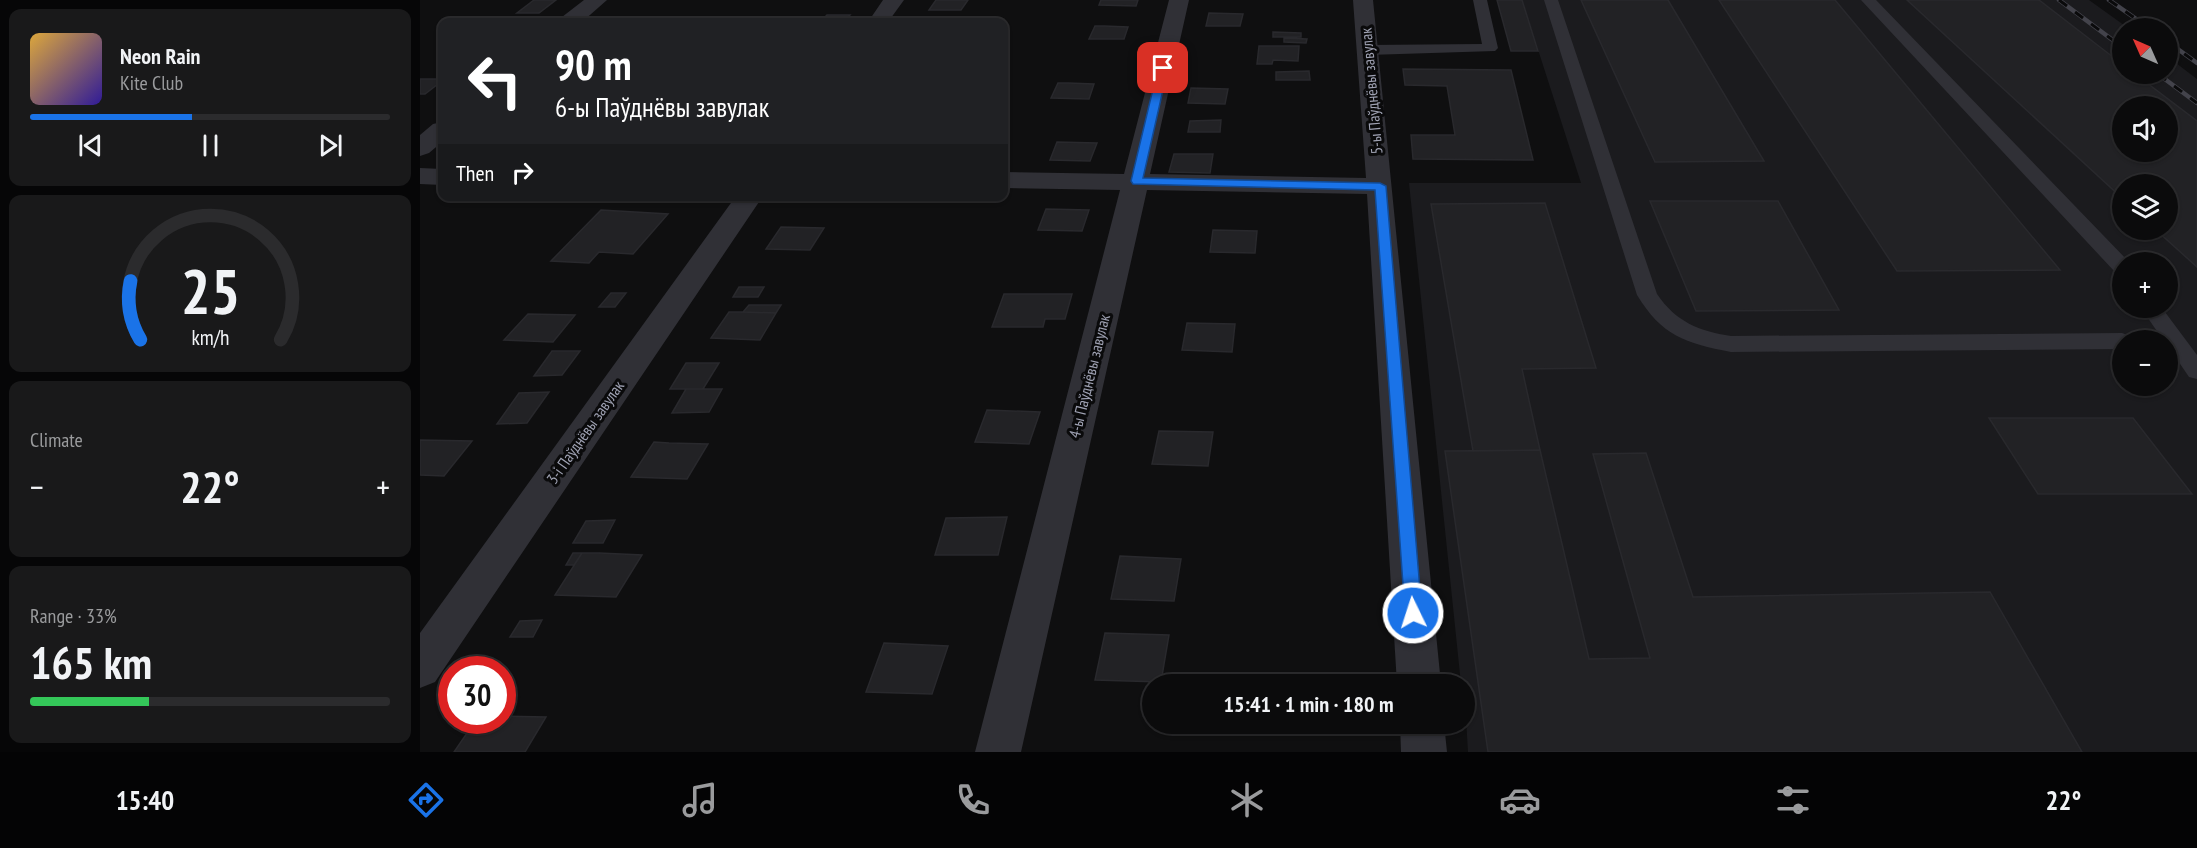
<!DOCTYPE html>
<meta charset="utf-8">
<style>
:root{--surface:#0b0b0c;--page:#19191a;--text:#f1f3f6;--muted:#9a9b9d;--line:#2b2b2d;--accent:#1a73e8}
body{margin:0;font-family:"PT Sans Narrow",sans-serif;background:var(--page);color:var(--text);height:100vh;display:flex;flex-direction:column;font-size:22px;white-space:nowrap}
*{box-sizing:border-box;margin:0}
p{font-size:20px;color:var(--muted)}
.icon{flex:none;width:33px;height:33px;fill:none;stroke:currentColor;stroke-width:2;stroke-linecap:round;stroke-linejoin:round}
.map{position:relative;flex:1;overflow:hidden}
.panel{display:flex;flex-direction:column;gap:9px;padding:9px;background:#060607;width:420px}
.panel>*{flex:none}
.hud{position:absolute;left:18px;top:18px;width:570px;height:183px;border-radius:12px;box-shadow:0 2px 4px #0004,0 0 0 2px var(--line);background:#202124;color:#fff;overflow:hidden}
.needle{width:39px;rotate:315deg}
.fabs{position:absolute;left:1692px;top:18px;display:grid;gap:12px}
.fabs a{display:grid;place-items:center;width:66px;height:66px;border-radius:50%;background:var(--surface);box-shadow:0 2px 4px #0004,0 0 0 2px var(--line);font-size:30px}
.speed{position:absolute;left:18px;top:656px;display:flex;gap:12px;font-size:30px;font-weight:700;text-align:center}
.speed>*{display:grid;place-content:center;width:78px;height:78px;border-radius:50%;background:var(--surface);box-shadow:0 2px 4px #0004,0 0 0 2px var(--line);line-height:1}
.speed .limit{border:9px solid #d22;background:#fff;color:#111}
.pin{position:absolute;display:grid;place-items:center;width:51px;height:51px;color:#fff;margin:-26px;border-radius:12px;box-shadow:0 3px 9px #0006}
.me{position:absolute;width:66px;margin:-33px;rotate:356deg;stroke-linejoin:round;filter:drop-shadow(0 0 4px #0008)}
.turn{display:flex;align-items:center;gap:21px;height:126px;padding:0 18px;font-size:27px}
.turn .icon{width:78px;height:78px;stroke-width:2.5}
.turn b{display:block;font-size:42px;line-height:51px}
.then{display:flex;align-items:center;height:57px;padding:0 18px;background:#0003;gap:12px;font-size:22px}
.big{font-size:45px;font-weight:700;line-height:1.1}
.panel .widget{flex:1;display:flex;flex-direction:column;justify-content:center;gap:9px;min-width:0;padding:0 21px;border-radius:12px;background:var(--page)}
.panel .dial{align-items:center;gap:0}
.dial svg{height:156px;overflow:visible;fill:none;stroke:var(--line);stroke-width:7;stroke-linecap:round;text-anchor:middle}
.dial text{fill:var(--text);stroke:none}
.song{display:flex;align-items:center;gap:18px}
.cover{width:72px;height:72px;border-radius:9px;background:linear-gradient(135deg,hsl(40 70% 55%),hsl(250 70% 35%))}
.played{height:6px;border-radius:3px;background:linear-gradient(90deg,var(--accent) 45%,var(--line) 45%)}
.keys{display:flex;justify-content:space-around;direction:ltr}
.heat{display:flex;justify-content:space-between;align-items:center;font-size:33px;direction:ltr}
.charge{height:9px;border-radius:4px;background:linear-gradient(90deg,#34c759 33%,var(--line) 0)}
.trip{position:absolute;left:722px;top:674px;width:333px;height:60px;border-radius:30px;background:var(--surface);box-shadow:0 2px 4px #0004,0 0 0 2px var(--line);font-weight:700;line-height:60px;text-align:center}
.dock{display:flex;height:96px;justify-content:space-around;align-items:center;background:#040405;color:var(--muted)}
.dock .icon{width:42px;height:42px}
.dock .current{color:var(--accent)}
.dock b{font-size:27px;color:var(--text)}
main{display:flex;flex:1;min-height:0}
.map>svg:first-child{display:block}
.built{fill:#1b1b1e;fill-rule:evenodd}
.building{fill:#222225;stroke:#29292d;stroke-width:1.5;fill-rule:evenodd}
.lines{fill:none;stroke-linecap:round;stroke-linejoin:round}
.service{fill:#303036;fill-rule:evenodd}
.minor{fill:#303036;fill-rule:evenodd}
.rail-casing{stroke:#43434b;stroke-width:4.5}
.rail{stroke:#0a0a0b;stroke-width:3;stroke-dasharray:10;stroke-linecap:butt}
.route{fill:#1a73e8;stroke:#114b97;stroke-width:1.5}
.labels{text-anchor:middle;stroke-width:6;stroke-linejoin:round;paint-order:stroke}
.street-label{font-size:16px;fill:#9fa2b3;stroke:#0a0a0b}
</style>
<main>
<section class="panel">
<div class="widget">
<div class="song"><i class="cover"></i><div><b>Neon Rain</b><p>Kite Club</p></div></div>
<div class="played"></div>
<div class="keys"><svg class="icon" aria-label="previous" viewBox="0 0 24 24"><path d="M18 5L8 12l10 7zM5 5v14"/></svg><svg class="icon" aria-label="pause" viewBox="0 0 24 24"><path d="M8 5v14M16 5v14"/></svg><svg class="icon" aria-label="next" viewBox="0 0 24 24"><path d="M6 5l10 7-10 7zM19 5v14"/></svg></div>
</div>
<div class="widget dial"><svg viewBox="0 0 100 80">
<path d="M14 69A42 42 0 1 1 86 69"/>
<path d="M14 69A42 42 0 0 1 9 39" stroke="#1a73e8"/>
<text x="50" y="56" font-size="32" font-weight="700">25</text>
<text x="50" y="72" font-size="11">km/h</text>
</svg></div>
<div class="widget"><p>Climate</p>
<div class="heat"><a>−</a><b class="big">22°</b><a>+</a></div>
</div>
<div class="widget"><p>Range · 33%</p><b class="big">165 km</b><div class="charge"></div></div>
</section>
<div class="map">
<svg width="1777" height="752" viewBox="0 0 1777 752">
<rect width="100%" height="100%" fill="#0f0f10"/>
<!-- built -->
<path class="built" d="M1102 0H1669L1708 28H1702V74H1748V57L1777 79V752H1048L1044 684H1041L989 183H1161ZM1702 106H1748V152H1702ZM1702 184H1748V230H1702ZM1702 262H1748V308H1702ZM1702 340H1748V386H1702Z"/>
<!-- building -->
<path class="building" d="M114 0H136L119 13H97Z
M516 0H548L541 10H509Z
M681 0H718L716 6 679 5Z
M1077 0H1102L1118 51H1091Z
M1161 0H1248L1344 161 1235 162Z
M1299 0H1415L1640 270 1477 271Z
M1487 0H1619L1702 64V74H1715L1777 121V267L1736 230H1748V184H1702V198ZM1702 106H1748V152H1702Z
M789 13 823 14 820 26H786Z
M407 15H430L424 22H400Z
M675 26H684L708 27 704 39H669Z
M853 32 881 33V37H853Z
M864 38 887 39 886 43 864 42Z
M839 46H879L878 61 853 60 852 64H837Z
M983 69 1091 70 1113 160 993 159 991 135H1035L1027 86 985 85Z
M889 71 890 80H856V72Z
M0 79H22V81L5 94H0Z
M638 83H648L674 84 669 99 631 98Z
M771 88 808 89 805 104 768 103Z
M801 120 800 132H768L770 121Z
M637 142 677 143 670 161 630 160Z
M754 154H793L790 173 749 172Z
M1230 201H1358L1419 310 1276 311Z
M1125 203 1176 368 1102 369 1120 450 1053 451 1011 204Z
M626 209 669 210 662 231 618 230Z
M181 210 248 214 213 254 179 252 169 263 131 261Z
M361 227 404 228 390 250 346 249Z
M793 230 837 231 835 253 790 252Z
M319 287H344L338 297H313Z
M191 293H206L195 307H179Z
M584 294H652L645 319H625L623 327H572Z
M329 305H361L356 313 323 312Z
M309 312H323L356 313 340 340 291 338Z
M108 314 155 315 133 342 84 340Z
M767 323 815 324 812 352 762 350Z
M132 351H160L142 375 114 376Z
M266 363H299L283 389H250Z
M266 389H302L289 412 252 413Z
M129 392 107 423 77 424 99 393Z
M567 410 620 412 609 444 555 442Z
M1569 418H1713L1772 494H1618Z
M739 431 793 432 788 466 732 464Z
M0 440 52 441 24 476 0 475Z
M234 442 249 443 288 444 267 479 211 477Z
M1120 450 1169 659 1230 658 1173 454 1226 453 1273 597 1570 592 1662 752H1068L1025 451Z
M587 517 578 555H515L526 518Z
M195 520 183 543H153L166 521Z
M153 553H162L154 565H146Z
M162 553H179L222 555 196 597 135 595Z
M700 556 761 559 754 601 691 599Z
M122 620 113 637H90L100 621Z
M685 633 749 635 741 682 675 680Z
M464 643 528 646 512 694 446 692Z
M82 716 126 717 105 752H34L56 720H82Z
M48 720H56L48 732 40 731Z"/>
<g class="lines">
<!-- service -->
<path class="service" d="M1053 0H1067L1078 48 1075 51 948 55 940 50 948 45 1062 44Z
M1124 0H1138L1237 294C1256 322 1279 331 1311 336L1702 333 1710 336 1713 340H1702V349L1311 352C1265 343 1242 336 1217 295Z
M1441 0H1456L1709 262H1702V273L1695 272Z
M1721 308H1742L1777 355V379L1769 377 1748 346V340H1743Z"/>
<!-- minor -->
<path class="minor" d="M164 0H187L162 22H140L142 17Z
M463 0H484L468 22H448Z
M749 0H769L730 174 946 178 933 0H953L1021 684H977L947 194 727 190 601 752H555L700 190 584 188V172L704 174Z
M22 122V142L9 153 0 156V135L13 124Z
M0 168 22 169V185L0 184Z
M316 196H343L15 682 0 688V633Z
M980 723H1024L1027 752H981Z"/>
<defs>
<path id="rail" d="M1639 0 1702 47
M1689 0 1729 28
M1748 42 1777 63
M1738 74 1777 103"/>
</defs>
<!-- rail casing -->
<use href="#rail" class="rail-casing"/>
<!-- rail -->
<use href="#rail" class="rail"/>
</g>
<!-- route -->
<path class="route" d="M743 65 748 68 723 178 960 183 966 186 1002 613 999 618 993 620 987 618 985 613 955 190 713 184 711 181 738 68Z"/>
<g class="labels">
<!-- street labels -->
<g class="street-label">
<text transform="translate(951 91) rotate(-95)" y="6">5-ы Паўднёвы завулак</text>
<text transform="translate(669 376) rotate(-76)" y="6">4-ы Паўднёвы завулак</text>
<text transform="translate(165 432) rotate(-55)" y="6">3-і Паўднёвы завулак</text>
</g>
</g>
</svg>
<div class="fabs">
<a><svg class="needle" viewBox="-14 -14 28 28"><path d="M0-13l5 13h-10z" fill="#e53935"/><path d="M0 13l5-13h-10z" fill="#9a9b9d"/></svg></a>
<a><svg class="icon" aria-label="sound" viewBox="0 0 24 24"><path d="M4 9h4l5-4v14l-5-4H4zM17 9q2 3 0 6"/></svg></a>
<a><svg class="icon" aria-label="layers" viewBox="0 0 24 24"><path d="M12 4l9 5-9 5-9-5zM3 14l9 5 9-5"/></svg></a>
<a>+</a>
<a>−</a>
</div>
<div class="speed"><div class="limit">30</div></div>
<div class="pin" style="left:743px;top:68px;background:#d93025"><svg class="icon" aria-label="arrive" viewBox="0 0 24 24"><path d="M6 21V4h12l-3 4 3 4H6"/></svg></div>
<svg class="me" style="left:993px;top:613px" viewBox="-20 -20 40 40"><circle r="17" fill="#1a73e8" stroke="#fff" stroke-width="3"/><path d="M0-11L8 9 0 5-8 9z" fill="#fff"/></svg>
<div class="trip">15:41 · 1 min · 180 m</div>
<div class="hud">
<div class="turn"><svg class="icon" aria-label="left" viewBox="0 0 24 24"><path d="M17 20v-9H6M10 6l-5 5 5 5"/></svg><div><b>90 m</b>6-ы Паўднёвы завулак</div></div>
<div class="then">Then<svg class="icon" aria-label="right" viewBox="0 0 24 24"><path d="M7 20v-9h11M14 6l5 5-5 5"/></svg></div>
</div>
</div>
</main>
<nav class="dock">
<b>15:40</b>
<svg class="icon current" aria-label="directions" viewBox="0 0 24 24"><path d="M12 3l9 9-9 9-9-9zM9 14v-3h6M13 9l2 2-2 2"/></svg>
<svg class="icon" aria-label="music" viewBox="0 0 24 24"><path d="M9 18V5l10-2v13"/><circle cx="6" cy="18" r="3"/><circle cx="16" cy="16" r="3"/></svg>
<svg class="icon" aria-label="phone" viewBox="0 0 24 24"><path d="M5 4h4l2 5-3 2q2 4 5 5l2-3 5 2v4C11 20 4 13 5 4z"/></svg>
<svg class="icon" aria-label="climate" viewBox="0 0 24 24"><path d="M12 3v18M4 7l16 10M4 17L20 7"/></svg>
<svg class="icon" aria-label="car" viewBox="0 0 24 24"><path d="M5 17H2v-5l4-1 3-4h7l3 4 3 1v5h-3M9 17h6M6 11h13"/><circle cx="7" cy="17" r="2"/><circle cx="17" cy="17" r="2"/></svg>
<svg class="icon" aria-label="filters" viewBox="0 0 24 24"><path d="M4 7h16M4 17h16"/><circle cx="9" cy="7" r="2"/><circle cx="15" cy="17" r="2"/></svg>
<b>22°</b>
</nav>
